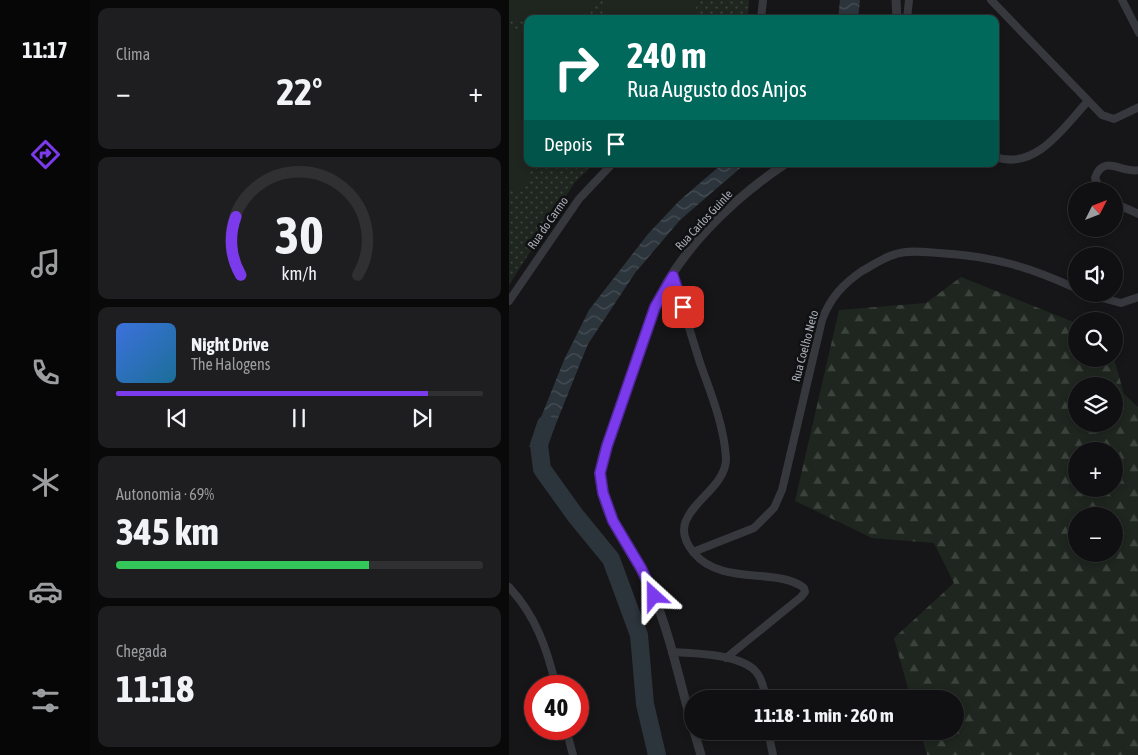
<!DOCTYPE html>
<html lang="pt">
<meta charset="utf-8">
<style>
:root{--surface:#101012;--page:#1e1e20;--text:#f1f3f6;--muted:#9c9d9f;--line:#303032;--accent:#7c3aed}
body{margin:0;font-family:"Asap Condensed",sans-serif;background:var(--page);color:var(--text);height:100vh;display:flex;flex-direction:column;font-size:19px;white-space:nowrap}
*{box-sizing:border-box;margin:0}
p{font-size:16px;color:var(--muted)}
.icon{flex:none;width:28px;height:28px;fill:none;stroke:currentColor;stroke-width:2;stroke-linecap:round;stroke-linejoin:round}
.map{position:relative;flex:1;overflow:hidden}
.panel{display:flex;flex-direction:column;gap:8px;padding:8px;background:#09090a;width:419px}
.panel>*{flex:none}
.hud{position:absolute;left:15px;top:15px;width:475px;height:152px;border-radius:10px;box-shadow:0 2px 8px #0003,0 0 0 1px var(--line);background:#00695c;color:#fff;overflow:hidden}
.needle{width:32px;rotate:48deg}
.fabs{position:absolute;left:559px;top:182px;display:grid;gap:10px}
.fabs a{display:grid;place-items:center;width:55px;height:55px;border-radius:50%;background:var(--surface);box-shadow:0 2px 8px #0003,0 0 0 1px var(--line);font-size:25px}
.speed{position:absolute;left:15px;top:675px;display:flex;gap:10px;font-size:25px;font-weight:700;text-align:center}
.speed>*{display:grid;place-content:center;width:65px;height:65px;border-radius:50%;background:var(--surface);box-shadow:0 2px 8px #0003,0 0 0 1px var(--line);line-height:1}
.speed .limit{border:8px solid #d22;background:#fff;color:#111}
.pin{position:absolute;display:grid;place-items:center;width:42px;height:42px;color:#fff;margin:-21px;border-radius:10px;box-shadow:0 2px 8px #0006}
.me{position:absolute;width:55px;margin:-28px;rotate:336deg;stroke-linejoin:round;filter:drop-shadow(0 0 4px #0008)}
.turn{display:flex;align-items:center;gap:18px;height:105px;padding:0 20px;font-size:22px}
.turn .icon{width:65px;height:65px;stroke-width:2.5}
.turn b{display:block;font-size:35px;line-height:42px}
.then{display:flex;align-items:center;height:48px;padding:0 20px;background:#0003;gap:10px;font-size:19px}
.big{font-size:38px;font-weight:700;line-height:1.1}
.panel .tile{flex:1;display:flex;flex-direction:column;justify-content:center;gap:8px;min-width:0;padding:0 18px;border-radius:10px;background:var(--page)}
.panel .dial{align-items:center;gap:0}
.dial svg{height:130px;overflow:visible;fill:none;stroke:var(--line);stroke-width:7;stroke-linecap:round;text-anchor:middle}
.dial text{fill:var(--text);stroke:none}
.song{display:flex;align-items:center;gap:15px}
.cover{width:60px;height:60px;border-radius:8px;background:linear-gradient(135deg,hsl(220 70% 55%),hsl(200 70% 35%))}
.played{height:5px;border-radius:2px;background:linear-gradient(90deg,var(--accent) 85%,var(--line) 85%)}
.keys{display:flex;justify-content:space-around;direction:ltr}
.heat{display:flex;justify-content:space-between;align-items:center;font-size:28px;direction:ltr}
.charge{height:8px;border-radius:4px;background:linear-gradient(90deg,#34c759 69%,var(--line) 0)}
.trip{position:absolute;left:175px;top:690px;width:280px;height:50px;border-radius:25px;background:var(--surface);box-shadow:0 2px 8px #0003,0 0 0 1px var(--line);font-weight:700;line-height:50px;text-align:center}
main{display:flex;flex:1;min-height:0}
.menu{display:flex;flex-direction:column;width:90px;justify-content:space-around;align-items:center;background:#060607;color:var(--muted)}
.menu .icon{width:35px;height:35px}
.menu .active{color:var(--accent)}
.menu b{font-size:22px;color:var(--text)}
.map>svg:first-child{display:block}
.forest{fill:url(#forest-firs);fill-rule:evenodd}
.park{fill:url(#park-dots)}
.pitch{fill:#1e261f}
.water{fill:url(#water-waves)}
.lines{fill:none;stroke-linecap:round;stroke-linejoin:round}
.river{stroke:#2c353c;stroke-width:18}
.minor{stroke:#37383d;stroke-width:8}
.tertiary{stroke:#37383d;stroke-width:9}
.route-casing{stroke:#51269a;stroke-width:12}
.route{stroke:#7c3aed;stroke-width:9}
.labels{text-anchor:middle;stroke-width:5;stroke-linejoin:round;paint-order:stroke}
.street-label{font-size:12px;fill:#a8adb8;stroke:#111113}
</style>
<main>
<nav class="menu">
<b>11:17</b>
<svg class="icon active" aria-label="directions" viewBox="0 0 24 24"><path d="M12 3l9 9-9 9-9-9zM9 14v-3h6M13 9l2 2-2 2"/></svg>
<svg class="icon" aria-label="music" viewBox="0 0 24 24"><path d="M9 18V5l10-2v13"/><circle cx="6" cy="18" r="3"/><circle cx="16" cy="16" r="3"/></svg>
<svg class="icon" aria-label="phone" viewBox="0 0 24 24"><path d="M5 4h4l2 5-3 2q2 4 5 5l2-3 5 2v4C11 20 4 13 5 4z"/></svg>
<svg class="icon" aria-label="climate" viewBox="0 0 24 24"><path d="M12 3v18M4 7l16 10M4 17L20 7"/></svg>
<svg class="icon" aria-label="car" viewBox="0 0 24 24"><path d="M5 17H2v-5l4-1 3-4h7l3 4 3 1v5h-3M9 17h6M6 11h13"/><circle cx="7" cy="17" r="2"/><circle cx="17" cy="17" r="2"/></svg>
<svg class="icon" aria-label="filters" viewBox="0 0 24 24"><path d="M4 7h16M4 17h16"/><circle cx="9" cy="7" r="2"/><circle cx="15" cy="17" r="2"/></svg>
</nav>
<section class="panel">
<div class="tile"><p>Clima</p>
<div class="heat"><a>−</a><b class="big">22°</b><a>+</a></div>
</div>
<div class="tile dial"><svg viewBox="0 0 100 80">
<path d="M14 69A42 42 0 1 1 86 69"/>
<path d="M14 69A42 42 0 0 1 11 33" stroke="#7c3aed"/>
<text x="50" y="56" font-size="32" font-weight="700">30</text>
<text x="50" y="72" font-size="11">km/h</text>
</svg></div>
<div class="tile">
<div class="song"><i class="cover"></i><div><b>Night Drive</b><p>The Halogens</p></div></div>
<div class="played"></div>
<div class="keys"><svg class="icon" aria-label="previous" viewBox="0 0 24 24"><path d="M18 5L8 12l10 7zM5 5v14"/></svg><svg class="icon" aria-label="pause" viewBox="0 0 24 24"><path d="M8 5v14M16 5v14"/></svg><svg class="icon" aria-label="next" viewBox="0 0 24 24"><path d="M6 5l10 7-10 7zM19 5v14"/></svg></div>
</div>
<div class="tile"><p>Autonomia · 69%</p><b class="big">345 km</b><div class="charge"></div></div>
<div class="tile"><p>Chegada</p><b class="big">11:18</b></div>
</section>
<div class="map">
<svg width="630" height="755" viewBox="0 0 630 755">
<defs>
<pattern id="forest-firs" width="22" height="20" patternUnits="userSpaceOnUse" patternTransform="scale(1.25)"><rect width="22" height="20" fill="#1e261f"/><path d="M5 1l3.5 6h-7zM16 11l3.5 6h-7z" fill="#3c433d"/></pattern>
<pattern id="park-dots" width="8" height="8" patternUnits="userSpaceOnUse" patternTransform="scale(1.25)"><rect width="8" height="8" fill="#1e261f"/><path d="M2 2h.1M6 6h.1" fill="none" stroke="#3c433d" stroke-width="1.8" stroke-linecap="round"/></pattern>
<pattern id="water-waves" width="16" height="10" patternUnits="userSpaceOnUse" patternTransform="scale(1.25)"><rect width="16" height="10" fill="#2c353c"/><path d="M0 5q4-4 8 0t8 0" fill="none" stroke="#485056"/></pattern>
</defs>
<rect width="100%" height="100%" fill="#161618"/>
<!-- forest -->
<path class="forest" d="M452 277 567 323 568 359H605L615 394 629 407V755H418L411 731H446V699H402L385 638 445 583 425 543 363 538 286 501 330 310 417 303ZM568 386H605V424H568ZM568 451H605V489H568ZM568 516H605V554H568Z"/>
<!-- park -->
<path class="park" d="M0 0H240L239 19H19V164H85L66 182 0 285Z"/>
<!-- pitch -->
<path class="pitch" d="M0 0H86L79 19H19V23L0 16Z
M98 0H190L183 19H91Z
M0 27 19 34V164H24L13 192 0 187Z"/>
<!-- water -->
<path class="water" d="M331 0H351L349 19H329Z
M213 164H236L171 220 126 273 79 344 38 446 20 447 55 360 80 310 139 234 170 201Z"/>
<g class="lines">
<!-- river -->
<path class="river" d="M37 424 30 445 33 469 66 515 102 559 130 635 136 704 148 755"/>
<!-- minor -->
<path class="minor" d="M482 0 593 115 605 119 630 107
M613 0 630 33
M252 19 254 0
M398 19 400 0
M486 157C527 171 555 127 579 101
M592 191 586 178C594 153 613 174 630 170
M605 203 630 214
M164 276C173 305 182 334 191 363 202 393 215 426 217 458 218 495 150 512 185 553 212 586 269 567 295 588L296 592 292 597 217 658
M578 294 612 303 630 297
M0 301 70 199 103 164
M184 552 245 528 265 508 273 490 313 320C321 298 334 284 353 271 364 265 375 257 387 254 400 250 415 252 429 253 482 256 519 266 568 289
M0 587C27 616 38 649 47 686
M163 652C185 653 234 654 248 673 254 681 255 690 257 699
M57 729 64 755
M259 731 264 755"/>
<!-- tertiary -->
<path class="tertiary" d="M387 0 388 19
M184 728C171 684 162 637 144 594 128 557 95 522 91 481 89 457 104 428 112 405 123 373 132 339 145 308 170 250 225 198 276 164
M185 731 192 755"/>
</g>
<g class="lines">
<defs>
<path id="route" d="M145 596 132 568 104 521 94 493 91 473 98 446 146 307 164 276 174 307"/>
</defs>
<!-- route casing -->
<use href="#route" class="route-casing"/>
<!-- route -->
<use href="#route" class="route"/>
</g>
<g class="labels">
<!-- street labels -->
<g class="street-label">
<text transform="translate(195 220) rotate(-47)" y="4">Rua Carlos Guinle</text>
<text transform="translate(39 223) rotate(-55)" y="4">Rua do Carmo</text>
<text transform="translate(296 346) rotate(-75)" y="4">Rua Coelho Neto</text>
</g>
</g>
</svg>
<div class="fabs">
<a><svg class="needle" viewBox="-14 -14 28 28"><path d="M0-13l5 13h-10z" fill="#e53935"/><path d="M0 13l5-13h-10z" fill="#9c9d9f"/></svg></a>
<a><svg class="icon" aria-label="sound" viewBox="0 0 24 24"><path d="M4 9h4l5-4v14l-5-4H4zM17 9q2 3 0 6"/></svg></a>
<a><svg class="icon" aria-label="search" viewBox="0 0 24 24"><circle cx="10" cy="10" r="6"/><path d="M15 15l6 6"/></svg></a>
<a><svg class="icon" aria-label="layers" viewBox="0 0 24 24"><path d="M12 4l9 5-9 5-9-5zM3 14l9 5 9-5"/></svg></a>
<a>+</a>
<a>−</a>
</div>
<div class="speed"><div class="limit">40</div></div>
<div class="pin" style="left:174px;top:307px;background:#d93025"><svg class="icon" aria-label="arrive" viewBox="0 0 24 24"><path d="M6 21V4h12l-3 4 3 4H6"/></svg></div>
<svg class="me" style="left:145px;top:596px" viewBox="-20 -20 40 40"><path d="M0-17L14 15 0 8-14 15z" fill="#7c3aed" stroke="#fff" stroke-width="4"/></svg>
<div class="trip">11:18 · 1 min · 260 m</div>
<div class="hud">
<div class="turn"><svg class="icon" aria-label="right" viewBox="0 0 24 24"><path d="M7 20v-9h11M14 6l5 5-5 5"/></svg><div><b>240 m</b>Rua Augusto dos Anjos</div></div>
<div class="then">Depois<svg class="icon" aria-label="arrive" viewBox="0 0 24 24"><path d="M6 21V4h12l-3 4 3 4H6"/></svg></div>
</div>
</div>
</main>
